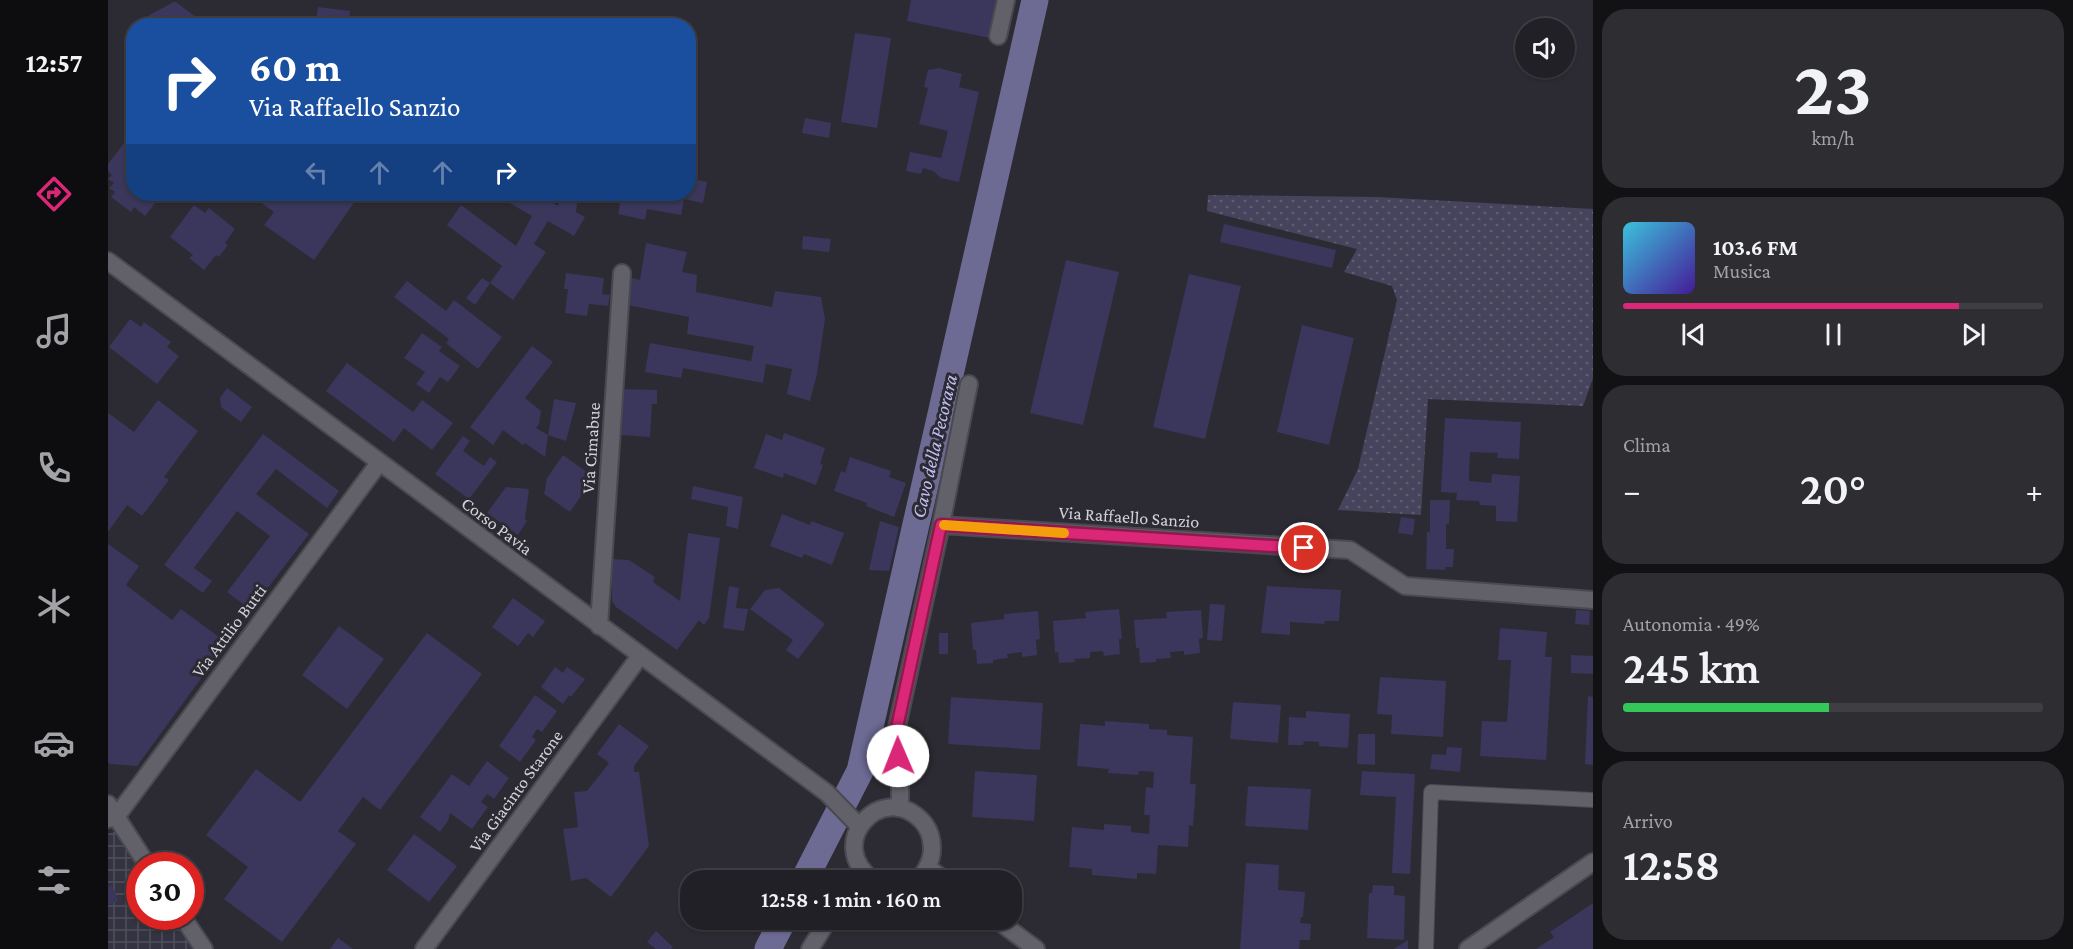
<!DOCTYPE html>
<html lang="it">
<meta charset="utf-8">
<style>
:root{--surface:#212026;--page:#2d2d32;--text:#f1f3f6;--muted:#a2a3a7;--line:#3e3e43;--accent:#db2777}
body{margin:0;font-family:"Crimson Pro",serif;background:var(--page);color:var(--text);height:100vh;display:flex;flex-direction:column;font-size:22px;white-space:nowrap}
*{box-sizing:border-box;margin:0}
p{font-size:20px;color:var(--muted)}
.icon{flex:none;width:33px;height:33px;fill:none;stroke:currentColor;stroke-width:2;stroke-linecap:round;stroke-linejoin:round}
.map{position:relative;flex:1;overflow:hidden}
.drawer{display:flex;flex-direction:column;gap:9px;padding:9px;background:#121215;width:480px}
.drawer>*{flex:none}
.top-card{position:absolute;left:18px;top:18px;width:570px;height:183px;border-radius:24px;box-shadow:0 2px 4px #0004,0 0 0 2px var(--line);background:#1a4fa0;color:#fff;overflow:hidden}
.controls{position:absolute;left:1407px;top:18px;display:grid;gap:12px}
.controls a{display:grid;place-items:center;width:60px;height:60px;border-radius:50%;background:var(--surface);box-shadow:0 2px 4px #0004,0 0 0 2px var(--line);font-size:30px}
.speed{position:absolute;left:18px;top:852px;display:flex;gap:12px;font-size:30px;font-weight:700;text-align:center}
.speed>*{display:grid;place-content:center;width:78px;height:78px;border-radius:50%;background:var(--surface);box-shadow:0 2px 4px #0004,0 0 0 2px var(--line);line-height:1}
.speed .limit{border:9px solid #d22;background:#fff;color:#111}
.pin{position:absolute;display:grid;place-items:center;width:51px;height:51px;color:#fff;margin:-26px;border:3px solid #fff;border-radius:50%;box-shadow:0 2px 6px #0007}
.me{position:absolute;width:66px;margin:-33px;rotate:359deg;stroke-linejoin:round;filter:drop-shadow(0 0 4px #0008)}
.turn{display:flex;align-items:center;gap:21px;height:126px;padding:0 24px;font-size:27px}
.turn .icon{width:78px;height:78px;stroke-width:2.5}
.turn b{display:block;font-size:42px;line-height:51px}
.lanes{display:flex;align-items:center;height:57px;padding:0 24px;background:#0003;justify-content:center;gap:30px;direction:ltr}
.lanes .off{opacity:.35}
.big{font-size:45px;font-weight:600;line-height:1.1}
.drawer .widget{flex:1;display:flex;flex-direction:column;justify-content:center;gap:9px;min-width:0;padding:0 21px;border-radius:24px;background:var(--page)}
.drawer .dial{align-items:center;gap:0}
.dial b{font-size:78px;line-height:1}
.song{display:flex;align-items:center;gap:18px}
.cover{width:72px;height:72px;border-radius:9px;background:linear-gradient(135deg,hsl(190 70% 55%),hsl(260 70% 35%))}
.played{height:6px;border-radius:3px;background:linear-gradient(90deg,var(--accent) 80%,var(--line) 80%)}
.keys{display:flex;justify-content:space-around;direction:ltr}
.heat{display:flex;justify-content:space-between;align-items:center;font-size:33px;direction:ltr}
.charge{height:9px;border-radius:4px;background:linear-gradient(90deg,#34c759 49%,var(--line) 0)}
.trip{position:absolute;left:572px;top:870px;width:342px;height:60px;border-radius:24px;background:var(--surface);box-shadow:0 2px 4px #0004,0 0 0 2px var(--line);font-weight:600;line-height:60px;text-align:center}
main{display:flex;flex:1;min-height:0}
.menu{display:flex;flex-direction:column;width:108px;justify-content:space-around;align-items:center;background:#0d0d0f;color:var(--muted)}
.menu .icon{width:42px;height:42px}
.menu .active{color:var(--accent)}
.menu b{font-size:27px;color:var(--text)}
.map>svg:first-child{display:block}
.industrial{fill:url(#industrial-grid)}
.green{fill:url(#green-dots)}
.lines{fill:none;stroke-linecap:round;stroke-linejoin:round}
.canal{stroke:#6d6a94;stroke-width:27}
.building{fill:#3a365c}
.service-casing{stroke:#494950;stroke-width:16}
.minor-casing{stroke:#494950;stroke-width:20}
.tertiary-casing{stroke:#494950;stroke-width:20}
.service{stroke:#62616a;stroke-width:14}
.minor{stroke:#62616a;stroke-width:16}
.tertiary{stroke:#62616a;stroke-width:16}
.route-casing{stroke:#8e194d;stroke-width:15}
.route{stroke:#db2777;stroke-width:10}
.slow{stroke:#f59e0b;stroke-width:10}
.labels{text-anchor:middle;stroke-width:6;stroke-linejoin:round;paint-order:stroke}
.street-label{font-size:18px;fill:#d2d2d7;stroke:#2c2b33}
.water-label{font-size:20px;font-style:italic;fill:#c2bef4;stroke:#2c2b33}
</style>
<main>
<nav class="menu">
<b>12:57</b>
<svg class="icon active" aria-label="directions" viewBox="0 0 24 24"><path d="M12 3l9 9-9 9-9-9zM9 14v-3h6M13 9l2 2-2 2"/></svg>
<svg class="icon" aria-label="music" viewBox="0 0 24 24"><path d="M9 18V5l10-2v13"/><circle cx="6" cy="18" r="3"/><circle cx="16" cy="16" r="3"/></svg>
<svg class="icon" aria-label="phone" viewBox="0 0 24 24"><path d="M5 4h4l2 5-3 2q2 4 5 5l2-3 5 2v4C11 20 4 13 5 4z"/></svg>
<svg class="icon" aria-label="climate" viewBox="0 0 24 24"><path d="M12 3v18M4 7l16 10M4 17L20 7"/></svg>
<svg class="icon" aria-label="car" viewBox="0 0 24 24"><path d="M5 17H2v-5l4-1 3-4h7l3 4 3 1v5h-3M9 17h6M6 11h13"/><circle cx="7" cy="17" r="2"/><circle cx="17" cy="17" r="2"/></svg>
<svg class="icon" aria-label="filters" viewBox="0 0 24 24"><path d="M4 7h16M4 17h16"/><circle cx="9" cy="7" r="2"/><circle cx="15" cy="17" r="2"/></svg>
</nav>
<div class="map">
<svg width="1485" height="949" viewBox="0 0 1485 949">
<defs>
<pattern id="industrial-grid" width="8" height="8" patternUnits="userSpaceOnUse" patternTransform="scale(1.5)"><rect width="8" height="8" fill="#333341"/><path d="M0 4h8M4 0v8" fill="none" stroke="#50505c"/></pattern>
<pattern id="green-dots" width="8" height="8" patternUnits="userSpaceOnUse" patternTransform="scale(1.5)"><rect width="8" height="8" fill="#46445c"/><path d="M2 2h.1M6 6h.1" fill="none" stroke="#605e73" stroke-width="1.8" stroke-linecap="round"/></pattern>
</defs>
<rect width="100%" height="100%" fill="#2c2b33"/>
<!-- industrial -->
<path class="industrial" d="M10 830 32 866V916L66 917 87 949H0V834Z"/>
<!-- green -->
<path class="green" d="M1100 195 1269 197 1485 209V378L1475 406 1320 399 1313 515 1230 510 1250 469 1289 300 1284 286 1236 272 1249 249 1099 211Z"/>
<g class="lines">
<!-- canal -->
<path class="canal" d="M696 880 752 771 927 0
M660 949 675 920"/>
</g>
<!-- building -->
<path class="building" d="M803 0H891L882 38 799 21Z
M66 2H68L100 26H46L41 15Z
M210 7 242 11 240 26 208 23Z
M179 20 194 21 193 26H179Z
M747 33 783 38 769 128 733 122Z
M831 68 854 74 851 87 871 92 851 182 833 178 825 171 815 168 813 174 798 171 802 152 833 158 840 131 811 124 820 88 816 87 820 70Z
M697 118 723 123 721 138 694 133Z
M20 138 26 142V194H46L51 198 37 216 26 207 23 212 3 197 7 192 1 188 6 183 0 179 4 175 0 171V164Z
M580 178 599 182 595 203 576 199 573 215 539 209 537 220 510 214 514 194H580Z
M156 194H252L206 260 156 225 166 212 151 201Z
M386 194H429L450 206 454 194H470L468 212 477 217 466 236 440 221 426 244 438 252 405 300 382 283 394 266 339 225 353 205 408 246 424 216Z
M86 205 97 213 101 208 127 229 117 243 120 245 111 257 108 255 96 270 81 258 85 255 62 237Z
M1116 224 1228 250 1224 268 1112 242Z
M695 236 723 239 721 252 694 249Z
M538 243 579 252 574 272 589 275 588 292 664 307 667 291 713 297 717 319 709 374 702 401 679 394 684 369 658 364 655 383 575 368 573 378 537 372 542 343 643 361 646 346 579 334 581 317 519 305 521 277 532 280Z
M958 260 1011 272 975 425 922 413Z
M458 273 496 278 494 294 502 295 500 306 481 304 479 316 457 313 460 289H456Z
M1081 274 1133 286 1097 439 1045 427Z
M374 278 382 283 367 305 358 298Z
M299 281 338 311 346 300 394 337 370 369 338 343 341 339 286 297Z
M22 319 33 327 36 322 63 342 59 347 71 356 49 384 1 347Z
M1194 325 1246 338 1221 445 1169 432Z
M314 333 334 347 331 351 352 366 340 382 332 377 321 393 308 384 317 372 296 358Z
M424 346 445 362 417 398 433 411 431 424 428 428 440 435 437 457 417 443 415 445 395 430 385 445 362 427Z
M239 363 305 412 314 400 345 423 324 450 296 428 286 442 218 391Z
M119 388 144 407 133 422 113 407 112 398Z
M513 389 549 390V404H544L542 437 511 435Z
M446 399 468 403 458 441 440 435Z
M50 400 90 431 56 477 61 480 34 516 19 505 0 532V413L26 432Z
M1337 418 1413 422 1411 459 1389 458 1390 453 1362 452 1361 472V481L1383 483 1384 474 1412 476 1409 522 1388 521V506L1372 505 1371 501 1348 500 1349 493 1333 492Z
M676 433 717 448 712 464 715 465 708 485 676 473 675 478 646 468 658 434 674 440Z
M155 434 231 491 219 508 168 469 148 494 201 534 143 610 119 592 162 536 129 511 86 568 104 581 95 593 56 565Z
M355 436 362 441 355 451 376 466 382 457 389 462 361 499 327 474Z
M455 455 486 477 462 512 436 494 439 478Z
M742 457 783 471 781 477 798 483 786 517 758 506 759 503 726 491 733 471 737 473Z
M585 486 635 497 630 529 618 526 620 507 583 499Z
M398 487 421 489 417 519 419 521 410 535 379 513Z
M1322 500H1342L1341 524H1338V549H1346L1345 567H1337V570L1318 569 1319 532H1322Z
M674 514 702 525 703 521 736 533 724 565 696 554 694 558 662 546Z
M1293 517 1307 519 1305 535 1290 533Z
M772 521 791 527 781 571 761 570Z
M580 533 612 538 601 618 596 625 591 620 569 650 508 607 504 601V559L521 560 547 577 545 582 572 601Z
M0 544 31 566 18 585 64 620 73 609 119 643 29 766 2 764 0 762Z
M621 586 631 588 628 608 640 609 636 631 615 628Z
M1159 586 1233 590 1231 621H1217L1216 624 1182 622V635L1153 633Z
M671 588 717 624 690 659 678 650 685 640 642 609 657 590Z
M405 598 437 621 425 637 420 633 410 646 384 627Z
M1102 604 1117 605 1114 641 1099 640Z
M1011 609 1014 639H1011L1012 654 996 656 995 651 982 652V658L966 659 967 662 951 663 950 652 947 653 945 621 978 618 977 612Z
M1093 610 1095 638 1091 639 1092 653 1076 655V651L1062 652 1063 658 1048 659V662L1032 663 1031 648H1028L1026 620 1059 618 1058 612Z
M1468 610 1482 611 1481 625 1467 624Z
M930 611 932 639 928 640 929 655 914 657V652L899 654 900 658 885 660V663L869 664 868 650H865L863 623 896 619V614Z
M231 626 276 659 239 709 194 675Z
M1392 628 1439 632 1437 657H1444L1438 760 1372 756 1374 721 1399 722 1403 660H1390Z
M319 633 374 674 272 810 255 797 230 831 248 844 174 942 116 899 140 867 98 835 148 769 192 802Z
M831 633H840V654H831Z
M1463 655 1485 656V674L1463 673Z
M447 667 455 673 459 667 477 679 463 697 461 695 455 704 433 687Z
M1272 677 1338 681 1335 737 1283 734 1284 715 1269 714Z
M427 695 449 711 434 732 429 729 424 737 428 740 412 762 391 746Z
M1480 696 1485 697V765L1477 764Z
M843 697 935 703 932 750 840 744Z
M1125 702 1173 705 1170 743 1122 739Z
M1198 711 1242 714 1240 748 1211 746V742L1196 741 1195 745H1180L1181 717 1198 718Z
M997 721 1041 724V729L1059 730V735L1085 737 1082 784H1088L1085 826 1081 825 1080 847 1050 845 1048 874 1029 873V879L984 875V869L961 867 964 827 996 830V824L1023 826V832L1041 834 1042 815H1036L1038 787 1045 788 1046 772 1031 771 1030 775 1000 773 1001 769 969 766 972 724 997 726Z
M511 724 541 746 526 766V772H531L541 846 503 897 478 878 463 881 455 829 470 827 466 792 479 791 501 763 489 754Z
M1250 734H1267V765L1249 764Z
M1339 747 1354 748 1352 772 1322 769 1324 754 1338 755Z
M379 761 401 778 386 799 379 794 373 802 380 807 364 829 342 813 340 821 332 832 312 817 344 774 361 786Z
M867 771 929 775 926 821 864 817Z
M1254 771 1307 774 1302 874 1284 873 1288 797 1252 795Z
M1140 786 1203 789 1200 830 1137 826Z
M306 834 349 866 321 902 279 870Z
M1138 863 1171 865 1170 890 1197 892 1195 917H1193L1192 923 1203 924 1202 940H1192L1191 949H1132Z
M4 885 10 901 0 905V887Z
M1265 885 1286 886V895L1297 896 1296 940 1259 938 1261 893H1264Z
M1485 903V949H1428L1446 937 1442 932Z
M548 931 565 947 563 949H548L539 942Z
M230 938 245 949H222Z
M1300 940V949H1286Z"/>
<g class="lines">
<defs>
<path id="service" d="M1318 949 1323 792 1485 800"/>
<path id="minor" d="M890 36 898 0
M833 525 861 384
M491 626 514 273
M0 804 40 866
M792 808V779L788 732 833 525 1242 550 1297 586 1485 600
M0 819 8 817 271 463
M74 916 96 949
M316 949 532 656
M702 949 720 920
M1360 949 1485 862"/>
<path id="tertiary" d="M0 261 719 793 751 826
M819 867 837 880
M765 880C716 844 773 780 813 820 821 828 824 838 824 849 824 860 817 876 807 880
M889 920 928 949"/>
</defs>
<!-- service casing -->
<use href="#service" class="service-casing"/>
<!-- minor casing -->
<use href="#minor" class="minor-casing"/>
<!-- tertiary casing -->
<use href="#tertiary" class="tertiary-casing"/>
<!-- service -->
<use href="#service" class="service"/>
<!-- minor -->
<use href="#minor" class="minor"/>
<!-- tertiary -->
<use href="#tertiary" class="tertiary"/>
</g>
<g class="lines">
<defs>
<path id="route" d="M790 756 788 732 833 525 1196 548"/>
</defs>
<!-- route casing -->
<use href="#route" class="route-casing"/>
<!-- route -->
<use href="#route" class="route"/>
<!-- slow -->
<path class="slow" d="M836 525 956 533"/>
</g>
<g class="labels">
<!-- street labels -->
<g class="street-label">
<text transform="translate(483 448) rotate(-86)" y="6">Via Cimabue</text>
<text transform="translate(1021 517) rotate(4)" y="6">Via Raffaello Sanzio</text>
<text transform="translate(389 526) rotate(37)" y="6">Corso Pavia</text>
<text transform="translate(121 631) rotate(-53)" y="6">Via Attilio Butti</text>
<text transform="translate(408 791) rotate(-54)" y="6">Via Giacinto Starone</text>
</g>
<!-- water labels -->
<g class="water-label">
<text transform="translate(826 446) rotate(-77)" y="7">Cavo della Pecorara</text>
</g>
</g>
</svg>
<div class="controls">
<a><svg class="icon" aria-label="sound" viewBox="0 0 24 24"><path d="M4 9h4l5-4v14l-5-4H4zM17 9q2 3 0 6"/></svg></a>
</div>
<div class="speed"><div class="limit">30</div></div>
<div class="pin" style="left:1196px;top:548px;background:#d93025"><svg class="icon" aria-label="arrive" viewBox="0 0 24 24"><path d="M6 21V4h12l-3 4 3 4H6"/></svg></div>
<svg class="me" style="left:790px;top:756px" viewBox="-20 -20 40 40"><circle r="19" fill="#fff"/><path d="M0-13L10 11 0 6-10 11z" fill="#db2777"/></svg>
<div class="trip">12:58 · 1 min · 160 m</div>
<div class="top-card">
<div class="turn"><svg class="icon" aria-label="right" viewBox="0 0 24 24"><path d="M7 20v-9h11M14 6l5 5-5 5"/></svg><div><b>60 m</b>Via Raffaello Sanzio</div></div>
<div class="lanes"><svg class="icon off" aria-label="left" viewBox="0 0 24 24"><path d="M17 20v-9H6M10 6l-5 5 5 5"/></svg><svg class="icon off" aria-label="ahead" viewBox="0 0 24 24"><path d="M12 20V5M6 11l6-6 6 6"/></svg><svg class="icon off" aria-label="ahead" viewBox="0 0 24 24"><path d="M12 20V5M6 11l6-6 6 6"/></svg><svg class="icon" aria-label="right" viewBox="0 0 24 24"><path d="M7 20v-9h11M14 6l5 5-5 5"/></svg></div>
</div>
</div>
<section class="drawer">
<div class="widget dial"><b>23</b><p>km/h</p></div>
<div class="widget">
<div class="song"><i class="cover"></i><div><b>103.6 FM</b><p>Musica</p></div></div>
<div class="played"></div>
<div class="keys"><svg class="icon" aria-label="previous" viewBox="0 0 24 24"><path d="M18 5L8 12l10 7zM5 5v14"/></svg><svg class="icon" aria-label="pause" viewBox="0 0 24 24"><path d="M8 5v14M16 5v14"/></svg><svg class="icon" aria-label="next" viewBox="0 0 24 24"><path d="M6 5l10 7-10 7zM19 5v14"/></svg></div>
</div>
<div class="widget"><p>Clima</p>
<div class="heat"><a>−</a><b class="big">20°</b><a>+</a></div>
</div>
<div class="widget"><p>Autonomia · 49%</p><b class="big">245 km</b><div class="charge"></div></div>
<div class="widget"><p>Arrivo</p><b class="big">12:58</b></div>
</section>
</main>
